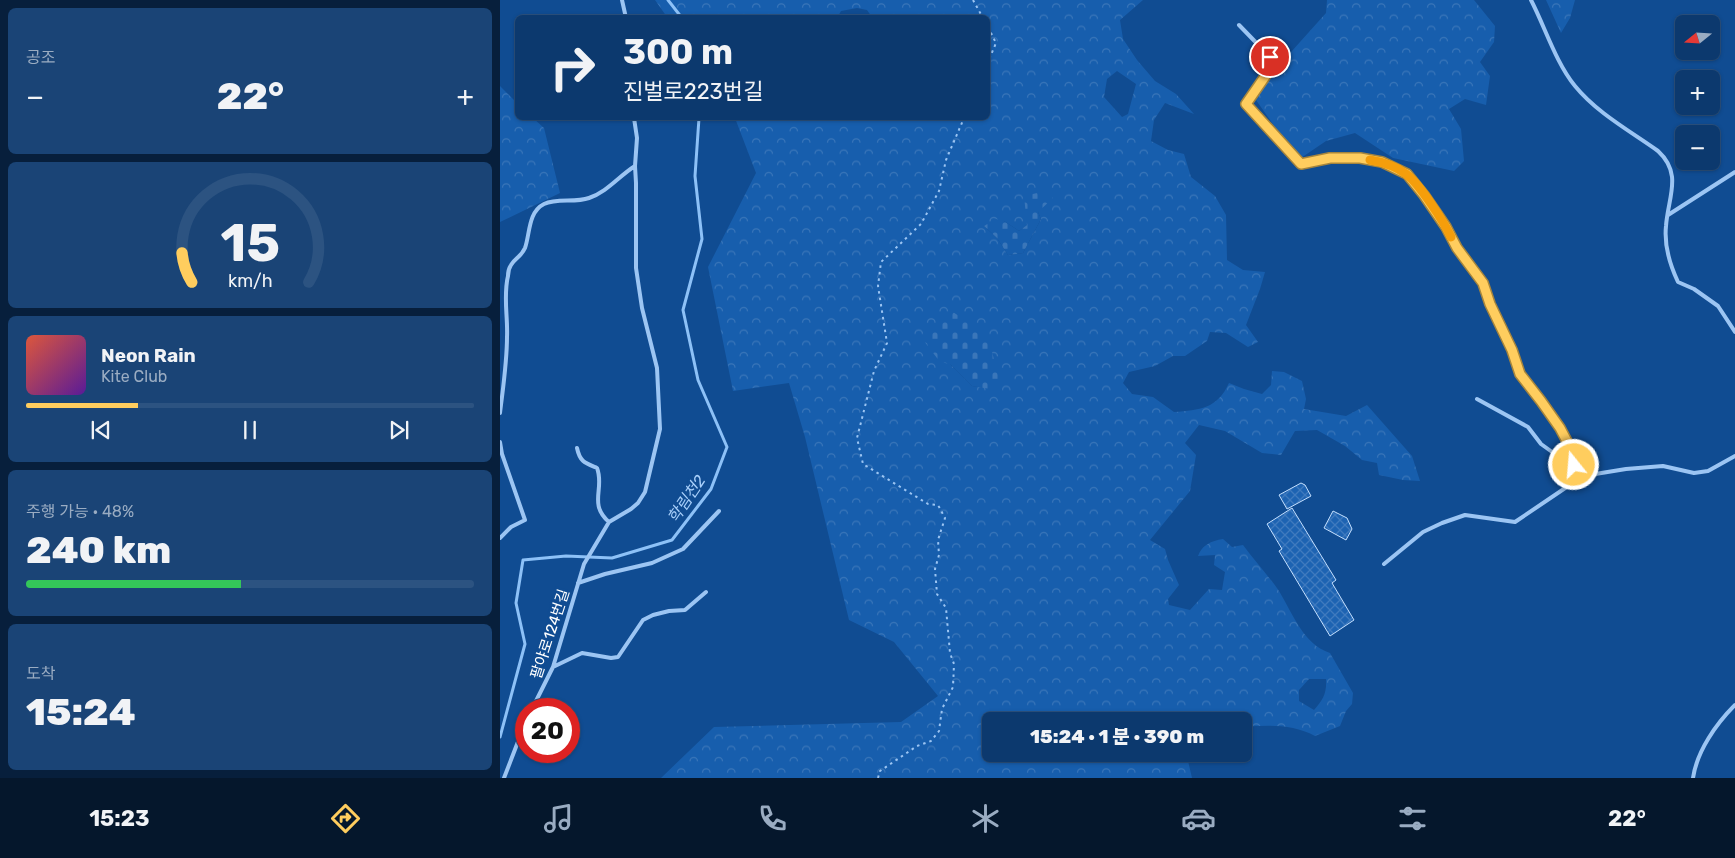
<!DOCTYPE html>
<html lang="ko">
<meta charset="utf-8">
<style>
:root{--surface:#0c396e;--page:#1a4476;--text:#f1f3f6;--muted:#9aacc2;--line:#2c5381;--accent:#ffcd5e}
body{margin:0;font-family:Rubik,"Noto Sans KR",sans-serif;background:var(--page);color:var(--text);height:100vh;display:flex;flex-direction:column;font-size:19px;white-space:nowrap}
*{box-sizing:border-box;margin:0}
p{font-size:16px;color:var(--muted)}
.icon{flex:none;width:28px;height:28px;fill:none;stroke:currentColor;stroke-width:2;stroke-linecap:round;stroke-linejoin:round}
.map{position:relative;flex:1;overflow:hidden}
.side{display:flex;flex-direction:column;gap:8px;padding:8px;background:#071f3c;width:500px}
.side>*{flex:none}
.guide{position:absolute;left:15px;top:15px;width:475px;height:105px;border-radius:8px;box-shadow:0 1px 4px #0004,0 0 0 1px var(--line);background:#0c396e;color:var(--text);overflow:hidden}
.needle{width:32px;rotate:252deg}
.fabs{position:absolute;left:1175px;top:15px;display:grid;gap:10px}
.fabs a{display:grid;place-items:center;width:45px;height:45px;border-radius:8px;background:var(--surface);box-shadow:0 1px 4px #0004,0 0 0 1px var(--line);font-size:25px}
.speed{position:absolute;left:15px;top:698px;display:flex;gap:10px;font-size:25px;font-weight:700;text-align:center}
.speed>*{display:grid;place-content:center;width:65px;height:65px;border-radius:50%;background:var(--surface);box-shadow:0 1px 4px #0004,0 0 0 1px var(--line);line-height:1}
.speed .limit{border:8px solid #d22;background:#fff;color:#111}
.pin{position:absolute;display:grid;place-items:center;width:42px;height:42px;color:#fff;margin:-21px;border:2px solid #fff;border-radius:50%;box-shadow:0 1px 5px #0007}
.me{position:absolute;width:55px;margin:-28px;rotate:343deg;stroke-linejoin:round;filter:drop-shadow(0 0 4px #0008)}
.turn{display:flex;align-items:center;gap:18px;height:105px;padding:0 25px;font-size:22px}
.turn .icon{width:65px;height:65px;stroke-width:2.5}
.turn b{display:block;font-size:35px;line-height:42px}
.big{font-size:38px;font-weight:800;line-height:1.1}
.side .tile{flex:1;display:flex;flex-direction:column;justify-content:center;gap:8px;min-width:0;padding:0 18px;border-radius:8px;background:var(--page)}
.side .dial{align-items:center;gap:0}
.dial svg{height:130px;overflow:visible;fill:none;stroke:var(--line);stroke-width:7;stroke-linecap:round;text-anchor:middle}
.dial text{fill:var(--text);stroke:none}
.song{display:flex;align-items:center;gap:15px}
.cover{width:60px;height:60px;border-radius:8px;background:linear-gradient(135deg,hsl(10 70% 55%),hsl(270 70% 35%))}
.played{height:5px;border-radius:2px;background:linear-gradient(90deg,var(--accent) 25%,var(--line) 25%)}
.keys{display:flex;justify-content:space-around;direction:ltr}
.heat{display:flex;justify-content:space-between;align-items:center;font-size:28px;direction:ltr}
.charge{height:8px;border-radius:4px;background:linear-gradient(90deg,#34c759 48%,var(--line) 0)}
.trip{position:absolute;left:482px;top:712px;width:270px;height:50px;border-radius:8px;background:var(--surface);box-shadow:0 1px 4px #0004,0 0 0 1px var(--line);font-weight:800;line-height:50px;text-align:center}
.menu{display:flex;height:80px;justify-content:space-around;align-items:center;background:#05172c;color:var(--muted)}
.menu .icon{width:35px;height:35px}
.menu .active{color:var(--accent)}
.menu b{font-size:22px;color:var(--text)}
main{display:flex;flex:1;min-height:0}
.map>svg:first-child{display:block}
.forest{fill:url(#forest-crowns);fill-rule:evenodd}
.cemetery{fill:url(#cemetery-stones)}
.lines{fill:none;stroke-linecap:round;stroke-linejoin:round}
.stream{stroke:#8dc1f7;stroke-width:3}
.building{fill:url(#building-cross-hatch);stroke:#c4dffe}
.path{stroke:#9cc5f3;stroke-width:2;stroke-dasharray:2.5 4;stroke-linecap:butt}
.lane{stroke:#9cc5f3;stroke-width:4}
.route-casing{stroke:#a6853d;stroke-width:12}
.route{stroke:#ffcd5e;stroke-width:9}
.slow{stroke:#f59e0b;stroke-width:9}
.labels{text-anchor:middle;stroke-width:5;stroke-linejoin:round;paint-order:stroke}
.street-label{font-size:15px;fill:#fff;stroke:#104c92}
.water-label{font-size:16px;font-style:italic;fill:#a8cffa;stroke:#104c92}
</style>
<main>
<section class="side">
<div class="tile"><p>공조</p>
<div class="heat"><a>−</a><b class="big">22°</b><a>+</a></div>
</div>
<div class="tile dial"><svg viewBox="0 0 100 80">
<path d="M14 69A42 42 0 1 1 86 69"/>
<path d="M14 69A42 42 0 0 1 8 51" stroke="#ffcd5e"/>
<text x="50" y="56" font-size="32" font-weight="700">15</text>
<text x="50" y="72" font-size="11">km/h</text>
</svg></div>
<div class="tile">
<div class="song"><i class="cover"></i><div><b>Neon Rain</b><p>Kite Club</p></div></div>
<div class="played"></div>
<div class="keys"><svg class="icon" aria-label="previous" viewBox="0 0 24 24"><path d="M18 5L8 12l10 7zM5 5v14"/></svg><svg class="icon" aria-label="pause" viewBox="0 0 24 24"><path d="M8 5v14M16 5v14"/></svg><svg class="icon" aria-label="next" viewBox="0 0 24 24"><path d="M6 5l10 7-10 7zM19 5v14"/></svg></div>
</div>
<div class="tile"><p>주행 가능 · 48%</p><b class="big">240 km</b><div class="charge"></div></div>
<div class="tile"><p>도착</p><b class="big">15:24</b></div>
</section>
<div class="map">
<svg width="1235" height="778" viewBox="0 0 1235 778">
<defs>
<pattern id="forest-crowns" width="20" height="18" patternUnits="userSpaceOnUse" patternTransform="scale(1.25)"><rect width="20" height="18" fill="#175ead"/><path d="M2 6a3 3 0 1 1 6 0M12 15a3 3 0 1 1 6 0" fill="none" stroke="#3a76b9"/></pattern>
<pattern id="cemetery-stones" width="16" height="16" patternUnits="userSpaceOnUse" patternTransform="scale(1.25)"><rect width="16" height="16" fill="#175ead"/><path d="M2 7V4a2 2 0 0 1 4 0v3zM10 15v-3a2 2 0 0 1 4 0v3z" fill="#3a76b9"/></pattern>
<pattern id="building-cross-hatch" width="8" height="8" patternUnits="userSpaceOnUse" patternTransform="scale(1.25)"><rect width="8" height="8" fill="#1d63b2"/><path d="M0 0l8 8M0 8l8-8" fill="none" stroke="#3f7abe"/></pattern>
</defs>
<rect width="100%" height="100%" fill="#104c92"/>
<!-- forest -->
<path class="forest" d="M155 0H643L620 20 623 39 637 60 655 81 676 94 694 114 665 103 654 120 651 141 668 150 684 154 691 177 715 196 726 215 727 260 743 270 765 272 760 289 746 325 758 342 748 347 726 333 710 332 707 341 685 356H673L655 366 629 372 623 383 632 394 653 397 674 412C700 410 717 409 729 383L744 389 762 394 771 385 772 371 784 372 802 381 806 399 804 409 846 416 867 405 912 456 920 481 903 480 879 475 877 463 862 460 845 446 817 430 795 431 781 455 762 453 725 431 699 425 685 443 696 455 690 491 650 540 665 549 668 560 679 585 668 599 669 605 690 610 709 589 722 590 725 572 714 565 715 555 698 556C702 545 711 541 723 539L732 547 743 545C754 560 768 575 779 591 793 614 803 644 830 653L853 693 852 704 846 711 840 726 815 736C793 724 768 725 744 727V721H730L706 711H666L673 721H491V754H690L688 761 692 778H161L214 727 401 722 438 696 394 642 349 620 305 437 289 383 233 391 208 267 256 173 235 118H488V18L372 17 367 10 357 8 341 11 337 18 167 17ZM617 71 636 84 628 114 622 117 604 97 607 79ZM546 191 538 212 541 219 523 253 508 255 497 238 484 226 504 221 519 231 527 225ZM450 364 502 390 472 386ZM809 679H826C827 693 823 700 814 710L799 701V690Z
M827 0H974L995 26 994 42 980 62 990 76 986 105 965 99 949 109 961 129 964 161 954 171 893 158 855 133 826 141 798 160 756 100 758 89 826 13Z
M1046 0H1075L1070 18 1061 33Z
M0 86 17 103 18 118H33L44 128 60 193 0 222Z"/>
<!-- cemetery -->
<path class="cemetery" d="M546 191 553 198 538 212 541 219 523 253 508 255 497 238 484 226 496 219 504 221 519 231 527 225 524 196Z
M453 312 488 336 502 391 472 386 450 364 440 362 421 337Z"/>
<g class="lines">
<!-- stream -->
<path class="stream" d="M168 0 182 18
M0 737 25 644 16 603 23 560 66 556 112 558 172 540 211 489 227 447 198 380 183 310 202 239 195 176 199 118"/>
</g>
<!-- building -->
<path class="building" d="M801 483 805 485 811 496 787 509 779 495Z
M792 508 836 580 832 583 854 620 830 636 779 551 782 549 767 524Z
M833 511 847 518 852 529 846 540 824 528Z"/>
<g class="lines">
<!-- path -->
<path class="path" d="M473 0 483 18
M488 27 496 43 488 62
M378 778 380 771 417 746 431 741 439 731 442 709 453 687 454 664 450 653 446 608 437 594 435 569 439 555 438 540 445 518 438 505 428 504 363 464 357 438 374 371 387 343 378 286 381 262 421 224 439 191 446 160 464 118"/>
<!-- lane -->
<path class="lane" d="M122 0 126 18
M1031 0C1045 27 1056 63 1075 86 1097 113 1130 131 1158 151 1183 174 1168 197 1166 226 1164 245 1170 265 1178 282L1194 289 1218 306 1235 332
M739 25 770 57 773 65 745 105 801 164 830 158H860L882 163 907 174 924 195 946 227 957 248 983 283 991 304 1012 350 1020 374 1041 401 1060 428 1070 447 1074 465 1083 476
M1168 215 1235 172
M977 399 1028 427 1041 444 1066 462 1074 465
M0 413C3 388 7 362 7 337 8 317 3 296 8 276 8 273 9 268 11 265 15 258 21 257 25 248 30 234 28 212 44 204 57 198 75 203 89 198 107 192 119 176 135 166
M0 442 2 454 25 520 11 527 0 538
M77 448C80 462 85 463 97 468 105 488 88 504 109 522
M884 564 923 532 942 523 965 515 1015 522 1083 476 1126 469 1163 466 1194 473 1208 471 1235 456
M78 583 105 574 152 563 183 549 219 511
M53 667 82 653 111 658 118 657 143 620 153 615 169 611 185 610 206 592
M32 709 53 667 84 564 109 522 131 509 138 503 145 492 160 429 157 368 142 308 136 268V183L135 166 137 138 134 118
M4 778 26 721
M1193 778C1197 751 1216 724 1235 705"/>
</g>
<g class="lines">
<defs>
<path id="route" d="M770 57 773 65 746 104 801 164 830 158H860L882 162 907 174 924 195 946 227 957 248 983 283 990 304 1012 350 1020 374 1041 401 1060 428 1070 447 1074 465"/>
</defs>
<!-- route casing -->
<use href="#route" class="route-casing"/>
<!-- route -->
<use href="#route" class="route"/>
<!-- slow -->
<path class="slow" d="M870 160C882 162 896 166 906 174 919 183 944 222 951 237"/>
</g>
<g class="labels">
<!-- street labels -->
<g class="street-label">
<text transform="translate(50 634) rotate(-72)" y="5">팔야로124번길</text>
</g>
<!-- water labels -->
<g class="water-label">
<text transform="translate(186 499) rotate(-56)" y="6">학림천2</text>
</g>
</g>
</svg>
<div class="fabs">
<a><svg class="needle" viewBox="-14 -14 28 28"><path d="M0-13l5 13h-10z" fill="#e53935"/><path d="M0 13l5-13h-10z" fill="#9aacc2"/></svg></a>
<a>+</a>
<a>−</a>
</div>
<div class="speed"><div class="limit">20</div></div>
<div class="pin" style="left:770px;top:57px;background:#d93025"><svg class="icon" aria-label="arrive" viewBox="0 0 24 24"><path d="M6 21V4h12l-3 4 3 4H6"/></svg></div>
<svg class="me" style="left:1074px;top:465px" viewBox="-20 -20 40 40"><circle r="17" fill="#ffcd5e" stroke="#fff" stroke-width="3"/><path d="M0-11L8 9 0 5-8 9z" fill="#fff"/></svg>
<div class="trip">15:24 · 1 분 · 390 m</div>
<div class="guide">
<div class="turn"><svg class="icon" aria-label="right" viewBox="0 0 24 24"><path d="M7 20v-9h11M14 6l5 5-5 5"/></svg><div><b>300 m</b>진벌로223번길</div></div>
</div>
</div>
</main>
<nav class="menu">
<b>15:23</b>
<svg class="icon active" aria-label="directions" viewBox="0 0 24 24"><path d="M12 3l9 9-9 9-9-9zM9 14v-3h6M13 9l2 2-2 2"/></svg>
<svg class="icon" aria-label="music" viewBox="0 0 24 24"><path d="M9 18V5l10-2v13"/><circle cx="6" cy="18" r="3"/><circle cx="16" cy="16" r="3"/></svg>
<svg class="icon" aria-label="phone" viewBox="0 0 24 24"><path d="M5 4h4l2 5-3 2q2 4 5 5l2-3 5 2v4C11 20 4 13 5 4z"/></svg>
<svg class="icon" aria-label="climate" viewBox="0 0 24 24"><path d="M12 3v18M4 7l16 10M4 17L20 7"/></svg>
<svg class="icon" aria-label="car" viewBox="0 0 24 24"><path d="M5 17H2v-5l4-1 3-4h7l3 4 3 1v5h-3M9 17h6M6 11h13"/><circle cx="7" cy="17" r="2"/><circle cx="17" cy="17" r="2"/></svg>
<svg class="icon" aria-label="filters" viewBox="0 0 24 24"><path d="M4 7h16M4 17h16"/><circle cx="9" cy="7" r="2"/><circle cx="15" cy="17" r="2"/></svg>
<b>22°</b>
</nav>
